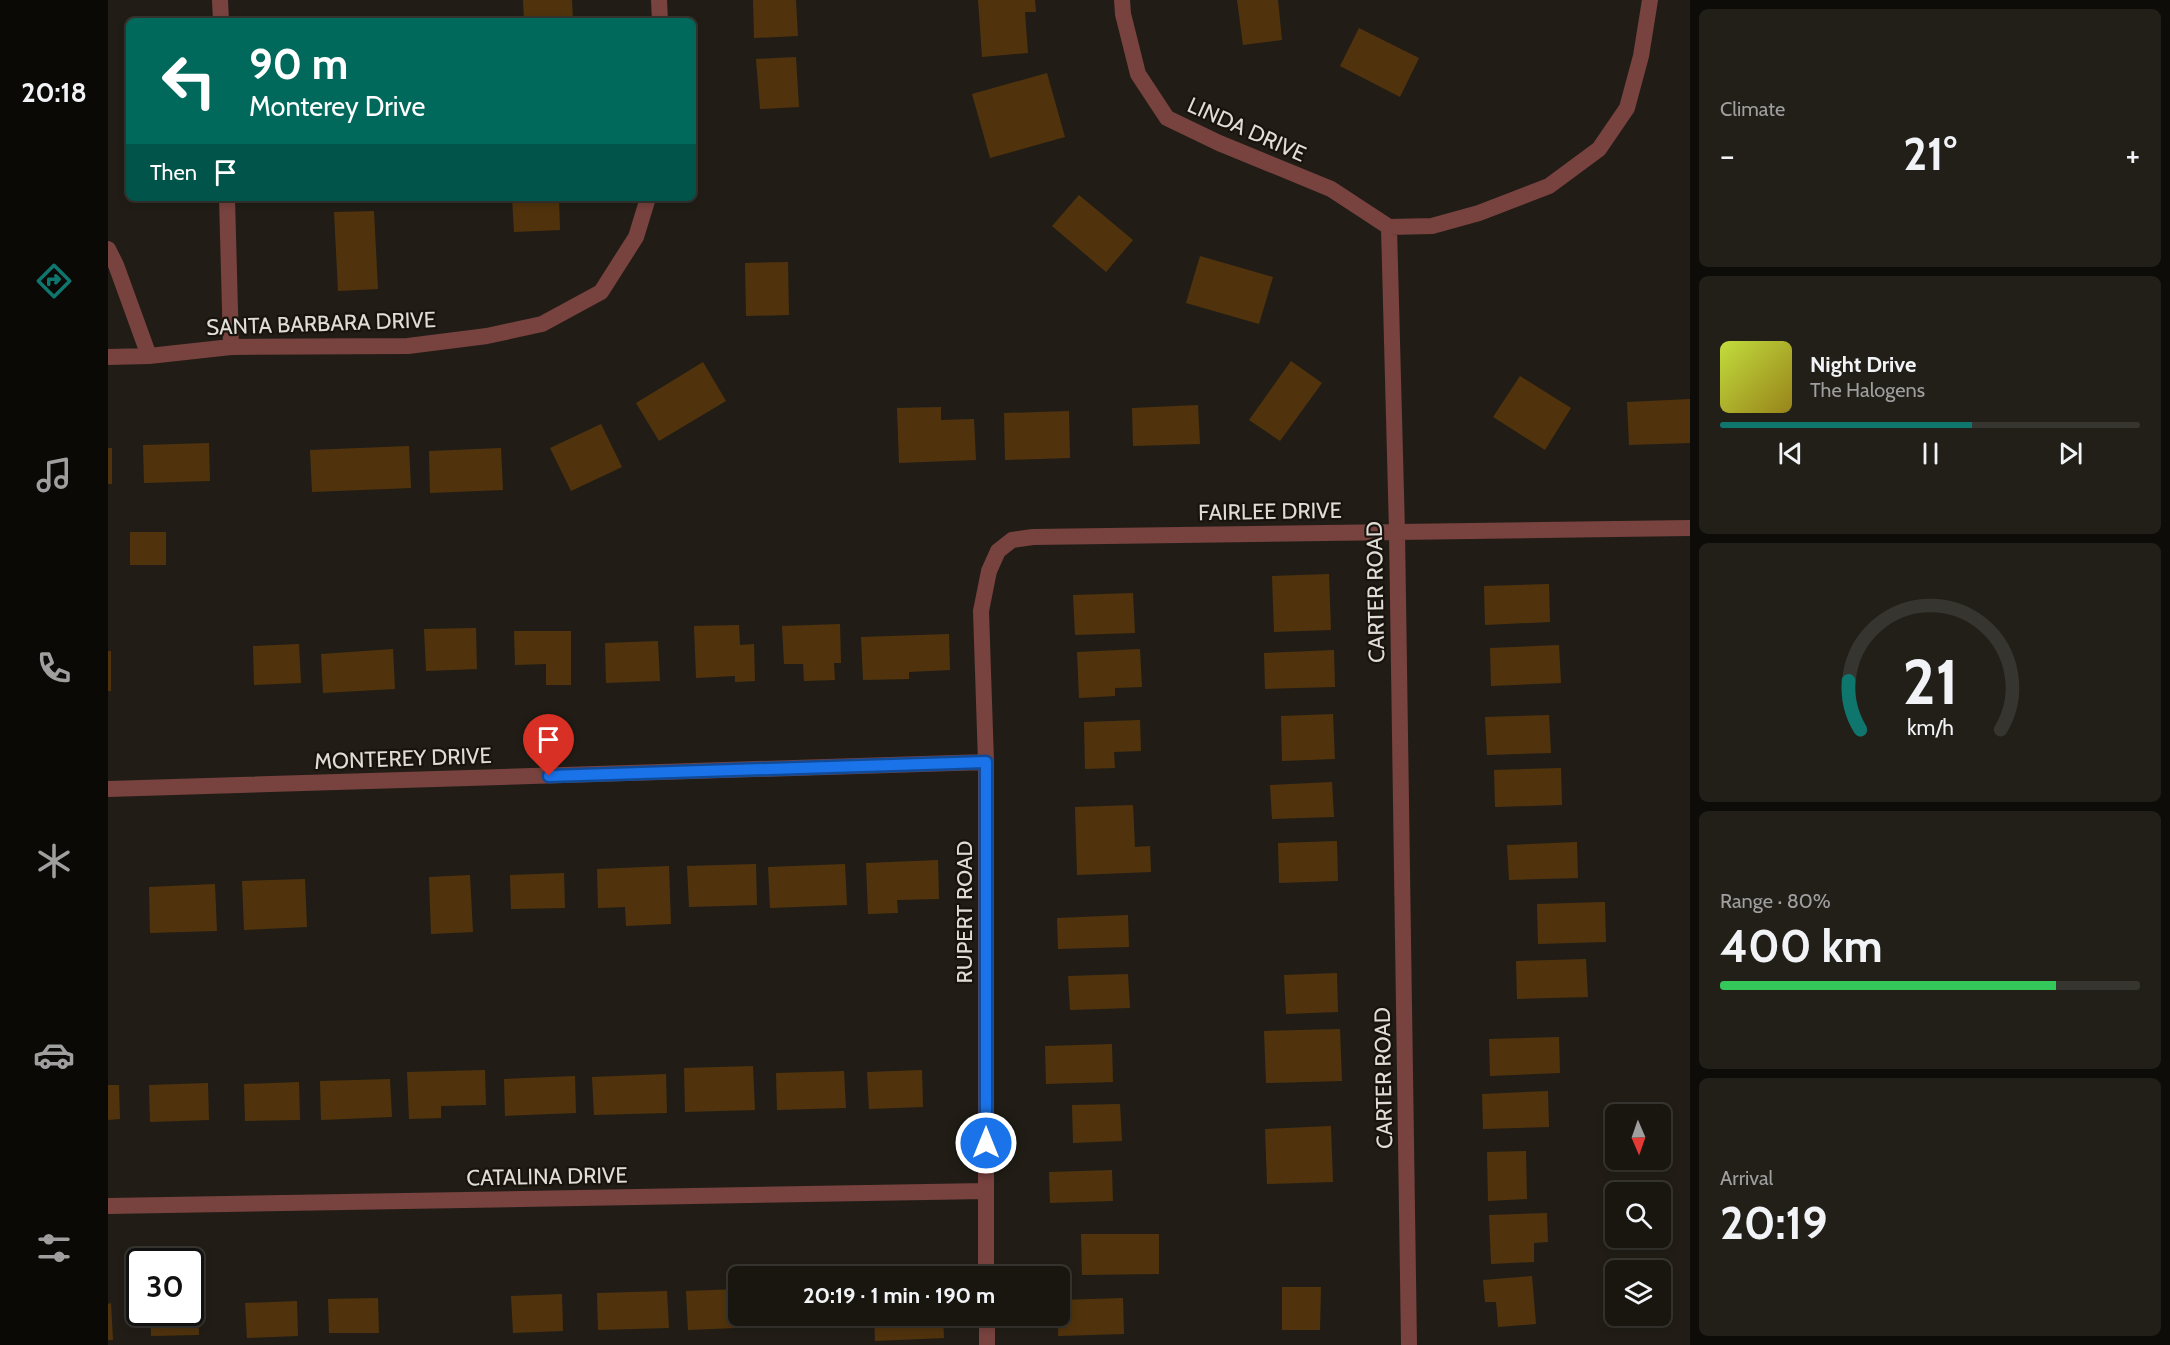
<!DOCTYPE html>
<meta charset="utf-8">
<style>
:root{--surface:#191610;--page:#221f19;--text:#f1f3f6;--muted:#9f9f9f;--line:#373530;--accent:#0f766e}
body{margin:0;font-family:Cabin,sans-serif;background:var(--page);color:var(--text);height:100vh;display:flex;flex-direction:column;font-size:22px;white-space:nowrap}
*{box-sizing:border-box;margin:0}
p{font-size:20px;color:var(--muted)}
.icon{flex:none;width:33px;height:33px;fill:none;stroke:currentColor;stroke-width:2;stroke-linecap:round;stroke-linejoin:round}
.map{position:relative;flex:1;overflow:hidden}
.drawer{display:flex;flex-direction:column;gap:9px;padding:9px;background:#0e0c09;width:480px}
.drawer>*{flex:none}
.guide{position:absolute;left:18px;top:18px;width:570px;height:183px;border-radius:9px;box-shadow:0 3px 9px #0003,0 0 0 2px var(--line);background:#00695c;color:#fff;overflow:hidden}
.needle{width:39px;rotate:178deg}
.controls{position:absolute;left:1497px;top:1104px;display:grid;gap:12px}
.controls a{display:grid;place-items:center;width:66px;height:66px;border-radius:9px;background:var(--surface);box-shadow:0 3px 9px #0003,0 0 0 2px var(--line);font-size:30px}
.speed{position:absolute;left:18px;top:1248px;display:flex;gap:12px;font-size:30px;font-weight:700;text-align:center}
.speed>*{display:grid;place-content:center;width:78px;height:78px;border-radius:50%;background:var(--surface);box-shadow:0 3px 9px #0003,0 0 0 2px var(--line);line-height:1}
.speed .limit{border:3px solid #111;border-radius:9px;background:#fff;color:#111}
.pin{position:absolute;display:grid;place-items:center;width:51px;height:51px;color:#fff;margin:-62px -26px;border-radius:50% 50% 50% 0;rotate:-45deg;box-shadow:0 0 6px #0007}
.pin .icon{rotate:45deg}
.me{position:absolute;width:66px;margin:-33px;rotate:0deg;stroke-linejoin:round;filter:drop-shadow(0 0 4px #0008)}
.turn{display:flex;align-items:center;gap:21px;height:126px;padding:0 24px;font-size:27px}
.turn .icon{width:78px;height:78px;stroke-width:2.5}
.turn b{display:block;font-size:42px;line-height:51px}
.then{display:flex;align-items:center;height:57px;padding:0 24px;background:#0003;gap:12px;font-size:22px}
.big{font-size:45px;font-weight:700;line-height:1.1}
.drawer .widget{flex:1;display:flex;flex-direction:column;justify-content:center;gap:9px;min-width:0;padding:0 21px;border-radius:9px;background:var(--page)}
.drawer .dial{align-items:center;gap:0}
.dial svg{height:156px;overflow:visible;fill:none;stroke:var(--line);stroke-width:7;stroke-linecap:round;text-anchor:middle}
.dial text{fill:var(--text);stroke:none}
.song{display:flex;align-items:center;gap:18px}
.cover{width:72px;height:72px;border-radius:9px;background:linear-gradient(135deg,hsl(70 70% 55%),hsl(50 70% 35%))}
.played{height:6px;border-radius:3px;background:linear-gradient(90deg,var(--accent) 60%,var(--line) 60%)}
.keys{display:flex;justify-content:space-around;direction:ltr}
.heat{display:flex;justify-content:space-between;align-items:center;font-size:33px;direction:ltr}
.charge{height:9px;border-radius:4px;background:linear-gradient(90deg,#34c759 80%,var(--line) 0)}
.trip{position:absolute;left:620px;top:1266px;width:342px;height:60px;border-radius:9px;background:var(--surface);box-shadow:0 3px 9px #0003,0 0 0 2px var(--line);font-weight:700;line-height:60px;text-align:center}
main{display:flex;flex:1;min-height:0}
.dock{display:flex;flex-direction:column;width:108px;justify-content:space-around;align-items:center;background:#0a0906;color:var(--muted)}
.dock .icon{width:42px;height:42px}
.dock .active{color:var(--accent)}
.dock b{font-size:27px;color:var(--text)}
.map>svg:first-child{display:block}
.building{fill:#50330d}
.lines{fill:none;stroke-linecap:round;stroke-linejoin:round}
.minor{stroke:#78423f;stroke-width:16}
.route-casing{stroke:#114b97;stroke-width:15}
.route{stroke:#1a73e8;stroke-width:10}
.labels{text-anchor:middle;stroke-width:4.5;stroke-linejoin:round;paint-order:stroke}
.street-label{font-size:22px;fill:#e0ddd8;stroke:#18140d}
</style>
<main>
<nav class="dock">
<b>20:18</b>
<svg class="icon active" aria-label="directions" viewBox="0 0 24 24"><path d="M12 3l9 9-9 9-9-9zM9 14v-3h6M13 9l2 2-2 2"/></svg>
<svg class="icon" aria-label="music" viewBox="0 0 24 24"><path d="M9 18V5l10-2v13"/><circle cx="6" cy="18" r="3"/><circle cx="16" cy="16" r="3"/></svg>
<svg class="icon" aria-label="phone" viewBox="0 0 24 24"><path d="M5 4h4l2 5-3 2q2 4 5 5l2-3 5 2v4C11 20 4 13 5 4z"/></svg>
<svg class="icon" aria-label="climate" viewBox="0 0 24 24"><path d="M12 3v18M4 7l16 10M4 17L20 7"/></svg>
<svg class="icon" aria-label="car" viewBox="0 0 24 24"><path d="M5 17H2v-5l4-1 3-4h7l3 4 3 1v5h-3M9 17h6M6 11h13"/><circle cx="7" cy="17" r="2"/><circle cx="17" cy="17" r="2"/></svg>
<svg class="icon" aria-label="filters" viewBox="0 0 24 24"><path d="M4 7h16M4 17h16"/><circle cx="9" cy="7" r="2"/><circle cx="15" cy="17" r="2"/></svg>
</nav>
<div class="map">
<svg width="1582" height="1345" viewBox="0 0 1582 1345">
<rect width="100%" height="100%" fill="#211d16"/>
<!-- building -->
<path class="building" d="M415 0H464L465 21H416Z
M645 0H688L690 36 646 38Z
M870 0H927L928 12H917L920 53 874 57Z
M1129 0H1170L1174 40 1135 45Z
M1251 28 1311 58 1292 97 1232 66Z
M688 57 691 107 652 109 648 59Z
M939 73 957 137 882 158 864 94Z
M971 195 1025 240 998 272 944 226Z
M404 198H451L452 230 406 232Z
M266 211 270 289 230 291 226 212Z
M1092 256 1165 277 1151 324 1078 303Z
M680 262 681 315 638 316 637 263Z
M1183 361 1214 383 1172 441 1141 420Z
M595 362 618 401 551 441 528 403Z
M1412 376 1463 408 1437 450 1385 417Z
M1582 399V443L1521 445 1519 402Z
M1090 405 1092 444 1025 446 1024 408Z
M833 407V420L866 419 868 460 791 463 789 408Z
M961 411 962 458 897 460 896 413Z
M493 424 514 467 463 491 442 448Z
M101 443 102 481 36 483 35 445Z
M301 446 303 488 204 492 202 450Z
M0 448H4V484H0Z
M393 448 395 490 322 493 321 451Z
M22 532H58V565H22Z
M1221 574 1223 630 1166 632 1164 576Z
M1441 584 1442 622 1377 625 1376 586Z
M1025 593 1027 633 967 635 965 595Z
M732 624 733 663H726L727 680 696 681 695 664H676L674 626Z
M631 625 632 645 646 644 647 681 627 682V676L588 678 586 626Z
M368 628 369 669 318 671 316 629Z
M406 631H463V685H438V664L407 665Z
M841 634 842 670 801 672V679L755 680 753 637Z
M550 641 552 681 498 683 497 643Z
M191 644 193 683 146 685 145 646Z
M1451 645 1453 683 1383 686 1382 648Z
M285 649 287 689 215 693 213 654Z
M1032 649 1034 687 1007 688V696L971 698 969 652Z
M1226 650 1227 687 1157 689 1156 653Z
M0 651H3V691H0Z
M1225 714 1227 759 1174 761 1173 716Z
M1441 715 1443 753 1379 755 1377 717Z
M1032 720 1033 751 1006 752 1007 768 977 769 976 722Z
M1453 768 1454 805 1387 807 1386 770Z
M1224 782 1226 817 1164 819 1162 785Z
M1025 805 1027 847 1042 846 1043 872 969 875 967 807Z
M1229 841 1230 881 1171 883 1170 843Z
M1469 842 1470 878 1401 880 1399 845Z
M830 860 831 899 789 900 790 913 760 914 758 863Z
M648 864 649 905 581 907 579 866Z
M737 864 739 905 662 908 660 867Z
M561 866 563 924 518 926 517 907 490 908 489 869Z
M456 873 457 908 403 909 402 875Z
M362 875 365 932 323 934 321 877Z
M197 879 199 927 136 930 134 881Z
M107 884 109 931 42 933 41 887Z
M1497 902 1498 942 1430 944 1429 904Z
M1020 915 1021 947 950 949 949 918Z
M1478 959 1480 997 1409 999 1408 961Z
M1229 973 1230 1012 1178 1014 1176 975Z
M1020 974 1022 1008 962 1010 960 976Z
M1232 1029 1234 1081 1158 1083 1156 1031Z
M1451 1037 1452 1073 1382 1076 1381 1039Z
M1004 1044 1005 1082 938 1084 937 1046Z
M645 1066 647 1110 577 1112 576 1068Z
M377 1070 378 1105 333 1106V1118L301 1119 299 1072Z
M814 1070 815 1107 761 1109 759 1072Z
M736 1071 738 1108 669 1110 668 1073Z
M558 1074 559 1113 486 1115 484 1077Z
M467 1076 468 1113 397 1116 396 1079Z
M282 1079 284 1117 213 1120 212 1081Z
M191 1082 192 1120 137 1121 136 1084Z
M100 1083 101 1120 42 1122 41 1085Z
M0 1085H11L12 1119 0 1120Z
M1440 1091 1441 1127 1375 1129 1374 1094Z
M1012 1104 1014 1141 965 1143 964 1105Z
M1223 1126 1225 1182 1159 1184 1157 1129Z
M1418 1151 1419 1199 1380 1201 1379 1152Z
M1004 1170 1005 1201 942 1203 941 1172Z
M1439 1213 1440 1242 1426 1243V1262L1383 1264 1381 1215Z
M973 1234H1051V1274L974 1275Z
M1424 1276 1428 1324 1390 1327 1388 1302H1377L1375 1280Z
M1174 1287H1213L1212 1330H1174Z
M630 1289V1316H651V1327L580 1330 578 1291Z
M559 1291 561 1328 490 1330 489 1293Z
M454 1294 455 1331 405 1333 403 1296Z
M270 1298 271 1333H221L220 1299Z
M1015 1298 1016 1334 950 1336 951 1300Z
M90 1301 91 1335 43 1336 42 1312H82V1302Z
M189 1301 190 1336 139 1338 137 1303Z
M3 1303 5 1340H0V1304Z
M671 1316H742V1322L671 1325Z
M766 1316H835L836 1338 767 1341Z"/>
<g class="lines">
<!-- minor -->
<path class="minor" d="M112 0 113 21
M551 0 552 21
M1014 0 1015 14 1030 74 1059 118 1111 143 1223 189 1281 227
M119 198 123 347
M1281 227 1289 531 1301 1345
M1281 227 1324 226 1371 213 1441 186 1491 149 1519 108 1533 56 1542 0
M0 249 8 265 41 356
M0 357 41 356 123 347 300 346 379 336 434 324 493 292 528 237 540 198
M0 789 878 762
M0 1206 878 1191
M878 1276V762L873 611 881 571 890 551 904 540 925 537 1582 528
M879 1316V1345"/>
</g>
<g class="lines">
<defs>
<path id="route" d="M441 776 878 762V1143"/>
</defs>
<!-- route casing -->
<use href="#route" class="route-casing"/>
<!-- route -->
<use href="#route" class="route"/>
</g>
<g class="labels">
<!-- street labels -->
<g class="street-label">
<text transform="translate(1139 129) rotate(24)" y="8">LINDA DRIVE</text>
<text transform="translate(213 323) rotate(-2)" y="8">SANTA BARBARA DRIVE</text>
<text transform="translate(1162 511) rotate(-1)" y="8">FAIRLEE DRIVE</text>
<text transform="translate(1267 592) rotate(-91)" y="8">CARTER ROAD</text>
<text transform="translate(295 758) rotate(-2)" y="8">MONTEREY DRIVE</text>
<text transform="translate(856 912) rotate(-90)" y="8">RUPERT ROAD</text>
<text transform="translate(1275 1078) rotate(-91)" y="8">CARTER ROAD</text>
<text transform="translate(439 1176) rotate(-1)" y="8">CATALINA DRIVE</text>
</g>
</g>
</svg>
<div class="controls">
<a><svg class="needle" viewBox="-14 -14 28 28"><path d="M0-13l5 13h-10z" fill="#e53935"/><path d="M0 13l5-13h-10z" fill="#9f9f9f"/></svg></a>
<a><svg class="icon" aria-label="search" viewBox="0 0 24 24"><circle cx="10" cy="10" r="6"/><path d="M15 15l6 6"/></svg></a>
<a><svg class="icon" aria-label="layers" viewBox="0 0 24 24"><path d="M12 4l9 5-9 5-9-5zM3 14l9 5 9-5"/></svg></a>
</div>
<div class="speed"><div class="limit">30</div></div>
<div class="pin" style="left:441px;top:776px;background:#d93025"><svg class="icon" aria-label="arrive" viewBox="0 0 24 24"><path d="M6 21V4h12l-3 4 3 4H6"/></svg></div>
<svg class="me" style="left:878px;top:1143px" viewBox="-20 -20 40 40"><circle r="17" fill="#1a73e8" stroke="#fff" stroke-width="3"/><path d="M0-11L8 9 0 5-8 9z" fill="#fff"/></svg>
<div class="trip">20:19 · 1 min · 190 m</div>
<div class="guide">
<div class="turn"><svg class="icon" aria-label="left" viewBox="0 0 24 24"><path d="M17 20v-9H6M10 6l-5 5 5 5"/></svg><div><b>90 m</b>Monterey Drive</div></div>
<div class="then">Then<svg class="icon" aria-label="arrive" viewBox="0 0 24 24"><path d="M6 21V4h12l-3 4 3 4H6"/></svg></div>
</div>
</div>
<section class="drawer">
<div class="widget"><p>Climate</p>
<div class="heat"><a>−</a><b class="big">21°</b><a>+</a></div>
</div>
<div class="widget">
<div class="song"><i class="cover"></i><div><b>Night Drive</b><p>The Halogens</p></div></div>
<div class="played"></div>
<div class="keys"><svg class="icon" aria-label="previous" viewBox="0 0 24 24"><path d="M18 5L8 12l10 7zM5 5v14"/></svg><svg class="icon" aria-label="pause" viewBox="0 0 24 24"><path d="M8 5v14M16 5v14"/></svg><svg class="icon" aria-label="next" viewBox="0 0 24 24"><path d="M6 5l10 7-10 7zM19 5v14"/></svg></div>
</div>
<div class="widget dial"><svg viewBox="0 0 100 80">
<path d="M14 69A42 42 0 1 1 86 69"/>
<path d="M14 69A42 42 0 0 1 8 44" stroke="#0f766e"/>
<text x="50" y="56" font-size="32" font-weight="700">21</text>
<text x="50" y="72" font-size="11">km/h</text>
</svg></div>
<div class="widget"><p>Range · 80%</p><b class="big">400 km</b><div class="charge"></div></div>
<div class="widget"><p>Arrival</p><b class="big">20:19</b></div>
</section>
</main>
